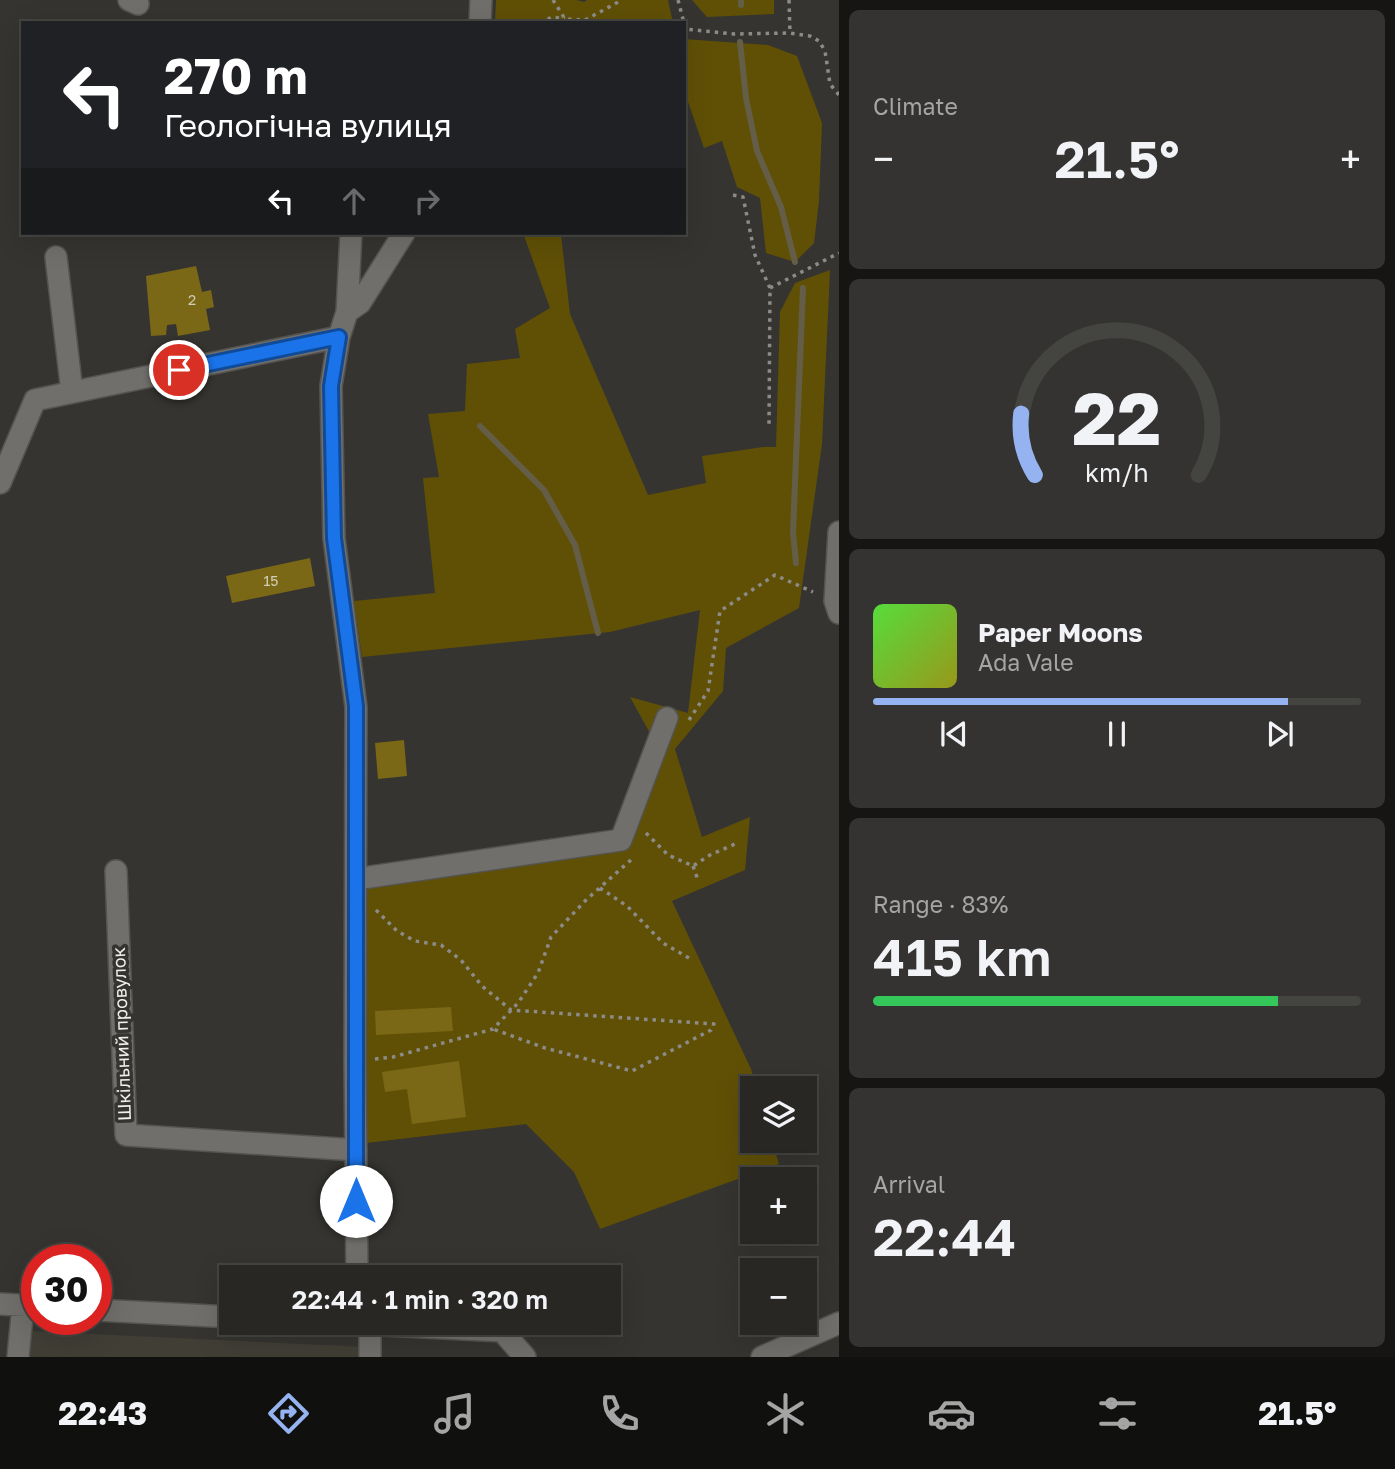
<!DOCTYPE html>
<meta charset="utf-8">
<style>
:root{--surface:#282724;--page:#343331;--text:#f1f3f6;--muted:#a5a5a6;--line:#444441;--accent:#95b2f1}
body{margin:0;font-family:"Golos Text",sans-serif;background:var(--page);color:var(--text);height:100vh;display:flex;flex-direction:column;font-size:26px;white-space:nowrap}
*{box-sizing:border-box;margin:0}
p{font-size:23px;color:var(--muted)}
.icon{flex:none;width:38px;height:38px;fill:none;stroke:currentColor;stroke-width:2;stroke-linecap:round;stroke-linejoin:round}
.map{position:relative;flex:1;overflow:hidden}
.panel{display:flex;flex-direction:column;gap:10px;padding:10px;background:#161514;width:556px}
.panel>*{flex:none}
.top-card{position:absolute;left:21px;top:21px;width:665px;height:214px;border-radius:0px;box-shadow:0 7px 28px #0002,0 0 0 2px var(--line);background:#202124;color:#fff;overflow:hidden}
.controls{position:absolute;left:740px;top:1076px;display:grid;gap:14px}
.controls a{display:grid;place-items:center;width:77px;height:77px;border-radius:0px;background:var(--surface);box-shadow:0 7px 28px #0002,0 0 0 2px var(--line);font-size:35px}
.speed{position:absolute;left:21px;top:1244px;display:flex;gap:14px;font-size:35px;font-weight:700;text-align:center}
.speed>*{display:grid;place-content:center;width:91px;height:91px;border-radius:50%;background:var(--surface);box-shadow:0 7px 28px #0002,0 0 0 2px var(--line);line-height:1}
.speed .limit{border:10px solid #d22;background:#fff;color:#111}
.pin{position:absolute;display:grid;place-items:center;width:60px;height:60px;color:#fff;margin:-30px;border:4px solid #fff;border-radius:50%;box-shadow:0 2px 7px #0007}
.me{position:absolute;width:77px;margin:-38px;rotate:0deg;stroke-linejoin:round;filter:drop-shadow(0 0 5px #0008)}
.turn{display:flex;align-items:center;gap:24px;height:147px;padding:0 28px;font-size:32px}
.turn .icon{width:91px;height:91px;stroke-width:2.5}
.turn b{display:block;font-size:49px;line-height:60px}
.lanes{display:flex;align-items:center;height:66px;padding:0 28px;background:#0003;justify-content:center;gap:35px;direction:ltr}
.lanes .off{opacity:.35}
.big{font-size:52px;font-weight:600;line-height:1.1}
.panel .card{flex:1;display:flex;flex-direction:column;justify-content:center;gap:10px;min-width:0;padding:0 24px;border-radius:10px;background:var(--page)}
.panel .dial{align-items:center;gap:0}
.dial svg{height:182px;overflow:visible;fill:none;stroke:var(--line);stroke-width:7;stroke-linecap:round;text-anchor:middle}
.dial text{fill:var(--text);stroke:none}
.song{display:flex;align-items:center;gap:21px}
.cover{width:84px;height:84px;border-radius:10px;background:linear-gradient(135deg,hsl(110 70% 55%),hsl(60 70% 35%))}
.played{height:7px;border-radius:4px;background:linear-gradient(90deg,var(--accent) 85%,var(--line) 85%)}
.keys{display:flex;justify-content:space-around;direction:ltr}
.heat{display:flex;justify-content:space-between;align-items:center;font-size:38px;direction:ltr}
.charge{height:10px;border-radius:5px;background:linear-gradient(90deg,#34c759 83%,var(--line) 0)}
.trip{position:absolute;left:219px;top:1265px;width:402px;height:70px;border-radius:0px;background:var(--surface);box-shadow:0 7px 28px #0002,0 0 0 2px var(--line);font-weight:600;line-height:70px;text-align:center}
.tab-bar{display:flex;height:112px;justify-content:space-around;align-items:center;background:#10100e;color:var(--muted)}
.tab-bar .icon{width:49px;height:49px}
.tab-bar .on{color:var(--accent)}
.tab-bar b{font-size:32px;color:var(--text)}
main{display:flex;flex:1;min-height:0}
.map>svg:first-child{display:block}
.built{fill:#403e35}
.green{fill:#605006}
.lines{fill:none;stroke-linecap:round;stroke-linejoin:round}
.stream{stroke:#645e48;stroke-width:6}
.building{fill:#7a6816}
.minor-casing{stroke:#54534f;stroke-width:24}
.path{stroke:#8c8b88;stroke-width:3.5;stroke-dasharray:3.5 5;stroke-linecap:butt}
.minor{stroke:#706f6b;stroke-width:21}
.route-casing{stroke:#114b97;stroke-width:18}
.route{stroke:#1a73e8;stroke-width:12}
.labels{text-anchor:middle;stroke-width:7;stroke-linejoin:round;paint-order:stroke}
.number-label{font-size:14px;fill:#d2cdb6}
.street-label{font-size:18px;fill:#efefec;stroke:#353430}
</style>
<main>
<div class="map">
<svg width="839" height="1357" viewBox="0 0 839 1357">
<rect width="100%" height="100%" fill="#353430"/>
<!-- built -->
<path class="built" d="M28 1331 364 1347V1357H25Z"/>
<!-- green -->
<path class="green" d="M496 0H576L584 2 587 0H668L673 23H495Z
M692 0H774V14L707 17Z
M684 39 768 45 797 56 822 123 819 201 814 243 795 262 766 253 760 198 737 187 722 141 704 148 687 99H684Z
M523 233H564L561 235 570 314 648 495 706 483 702 456 763 447H776L780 312 795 283 830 270 822 444 799 608 726 648 723 691 675 749 702 837 750 817 745 870 672 901 751 1069 757 1088H752V1141H772L779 1164 600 1229 574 1172 526 1124 366 1143 362 883 631 843 651 735 630 697 688 713 700 610 610 632 362 657 354 601 435 593 423 478 439 477 428 414 465 411 467 364 520 358 515 329 550 308Z"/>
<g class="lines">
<!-- stream -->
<path class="stream" d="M741 0V5
M740 42 746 98 757 151 781 207 795 262
M480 426 544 490 575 545 598 633
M796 563 793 532 803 288"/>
</g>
<!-- building -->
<path class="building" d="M196 266 202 292 211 290 214 307 206 309 210 330 178 336 176 324 167 325 166 335 151 336 146 276Z
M310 558 315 586 232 603 226 576Z
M404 740 407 776 378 779 375 743Z
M451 1007 453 1031 376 1035 375 1011Z
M459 1061 466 1117 412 1124 407 1089 385 1092 382 1072Z"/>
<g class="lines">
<defs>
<path id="minor" d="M129 0 138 4
M480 23 481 0
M56 257 72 392
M347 312 351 233
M0 483 35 400 339 337
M839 532 835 601 839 613
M116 871 126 1135 356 1150
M356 879 621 840 667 718
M357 1278 355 1060 356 707 334 538 331 386 339 337 347 312 360 303 404 233
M0 1304 36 1306
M96 1310 231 1317
M345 1323 502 1331 525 1357
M18 1357 23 1306
M370 1357V1325
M762 1357 839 1323"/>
</defs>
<!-- minor casing -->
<use href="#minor" class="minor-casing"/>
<!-- path -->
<path class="path" d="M553 0 565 19 585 20 622 0
M678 0 684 23
M789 0 790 33
M540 23 552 17 565 19
M684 25 685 29 734 34 790 33 810 36 819 41 825 51 830 84 839 95
M733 195 743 197 755 255 770 288 769 427
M770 288 839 253
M689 720 708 691 720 611 775 575 813 592
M646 833 668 855 693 866 710 855 735 844
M693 866 698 880
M600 888 627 906 663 943 689 958
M376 910 397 931 415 941 441 945 461 960 482 986 511 1010 714 1024 711 1030 632 1071 545 1048 493 1029
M375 1059 393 1057 493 1029 518 1003 538 973 551 937 586 900 632 859"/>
<!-- minor -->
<use href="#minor" class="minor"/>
</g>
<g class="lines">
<defs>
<path id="route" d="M179 370 339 337 331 386 334 538 356 706V1201"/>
</defs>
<!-- route casing -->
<use href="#route" class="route-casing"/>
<!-- route -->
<use href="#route" class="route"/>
</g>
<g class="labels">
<!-- number labels -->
<g class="number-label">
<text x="192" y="305">2</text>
<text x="271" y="586">15</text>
</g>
<!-- street labels -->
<g class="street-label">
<text transform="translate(122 1034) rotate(-92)" y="6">Шкільний провулок</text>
</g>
</g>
</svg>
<div class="controls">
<a><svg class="icon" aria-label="layers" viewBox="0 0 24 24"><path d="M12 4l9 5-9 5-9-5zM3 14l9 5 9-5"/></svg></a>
<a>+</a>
<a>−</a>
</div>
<div class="speed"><div class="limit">30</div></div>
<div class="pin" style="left:179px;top:370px;background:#d93025"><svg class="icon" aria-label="arrive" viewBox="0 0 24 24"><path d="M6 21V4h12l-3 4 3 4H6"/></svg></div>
<svg class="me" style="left:356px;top:1201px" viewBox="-20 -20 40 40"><circle r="19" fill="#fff"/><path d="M0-13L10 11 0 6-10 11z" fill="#1a73e8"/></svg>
<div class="trip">22:44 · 1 min · 320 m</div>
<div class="top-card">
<div class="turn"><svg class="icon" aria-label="left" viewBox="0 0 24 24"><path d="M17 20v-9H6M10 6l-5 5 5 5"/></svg><div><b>270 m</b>Геологічна вулиця</div></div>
<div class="lanes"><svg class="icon" aria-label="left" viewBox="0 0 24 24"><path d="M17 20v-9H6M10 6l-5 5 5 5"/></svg><svg class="icon off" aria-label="ahead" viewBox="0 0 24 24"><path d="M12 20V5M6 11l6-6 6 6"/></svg><svg class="icon off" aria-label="right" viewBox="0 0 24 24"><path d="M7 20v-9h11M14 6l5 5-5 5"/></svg></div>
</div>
</div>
<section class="panel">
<div class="card"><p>Climate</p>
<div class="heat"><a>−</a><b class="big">21.5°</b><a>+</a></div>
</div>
<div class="card dial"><svg viewBox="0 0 100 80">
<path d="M14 69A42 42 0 1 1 86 69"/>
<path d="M14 69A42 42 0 0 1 8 42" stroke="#95b2f1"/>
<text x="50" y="56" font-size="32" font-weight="700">22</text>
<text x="50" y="72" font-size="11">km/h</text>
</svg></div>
<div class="card">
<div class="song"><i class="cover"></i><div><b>Paper Moons</b><p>Ada Vale</p></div></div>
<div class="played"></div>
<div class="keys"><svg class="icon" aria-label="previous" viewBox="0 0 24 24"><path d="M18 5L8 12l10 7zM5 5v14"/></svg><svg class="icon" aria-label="pause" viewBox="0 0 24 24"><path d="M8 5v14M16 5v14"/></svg><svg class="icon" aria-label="next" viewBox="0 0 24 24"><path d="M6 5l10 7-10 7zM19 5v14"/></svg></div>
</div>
<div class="card"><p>Range · 83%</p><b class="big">415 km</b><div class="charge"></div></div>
<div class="card"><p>Arrival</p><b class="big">22:44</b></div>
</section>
</main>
<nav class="tab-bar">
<b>22:43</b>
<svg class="icon on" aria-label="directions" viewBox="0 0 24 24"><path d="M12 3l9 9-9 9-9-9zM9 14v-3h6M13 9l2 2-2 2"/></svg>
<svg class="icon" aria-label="music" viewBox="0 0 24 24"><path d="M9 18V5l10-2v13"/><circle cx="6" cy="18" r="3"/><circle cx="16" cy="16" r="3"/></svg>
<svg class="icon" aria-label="phone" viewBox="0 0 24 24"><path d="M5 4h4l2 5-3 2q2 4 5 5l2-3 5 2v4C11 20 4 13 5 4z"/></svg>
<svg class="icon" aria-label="climate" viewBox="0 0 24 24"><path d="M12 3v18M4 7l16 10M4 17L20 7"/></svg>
<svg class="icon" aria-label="car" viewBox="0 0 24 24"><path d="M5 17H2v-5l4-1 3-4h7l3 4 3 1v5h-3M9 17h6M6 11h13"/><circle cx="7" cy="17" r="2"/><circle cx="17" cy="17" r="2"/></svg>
<svg class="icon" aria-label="filters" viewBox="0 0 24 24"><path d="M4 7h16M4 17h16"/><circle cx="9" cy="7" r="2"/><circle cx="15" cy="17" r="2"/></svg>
<b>21.5°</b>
</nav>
